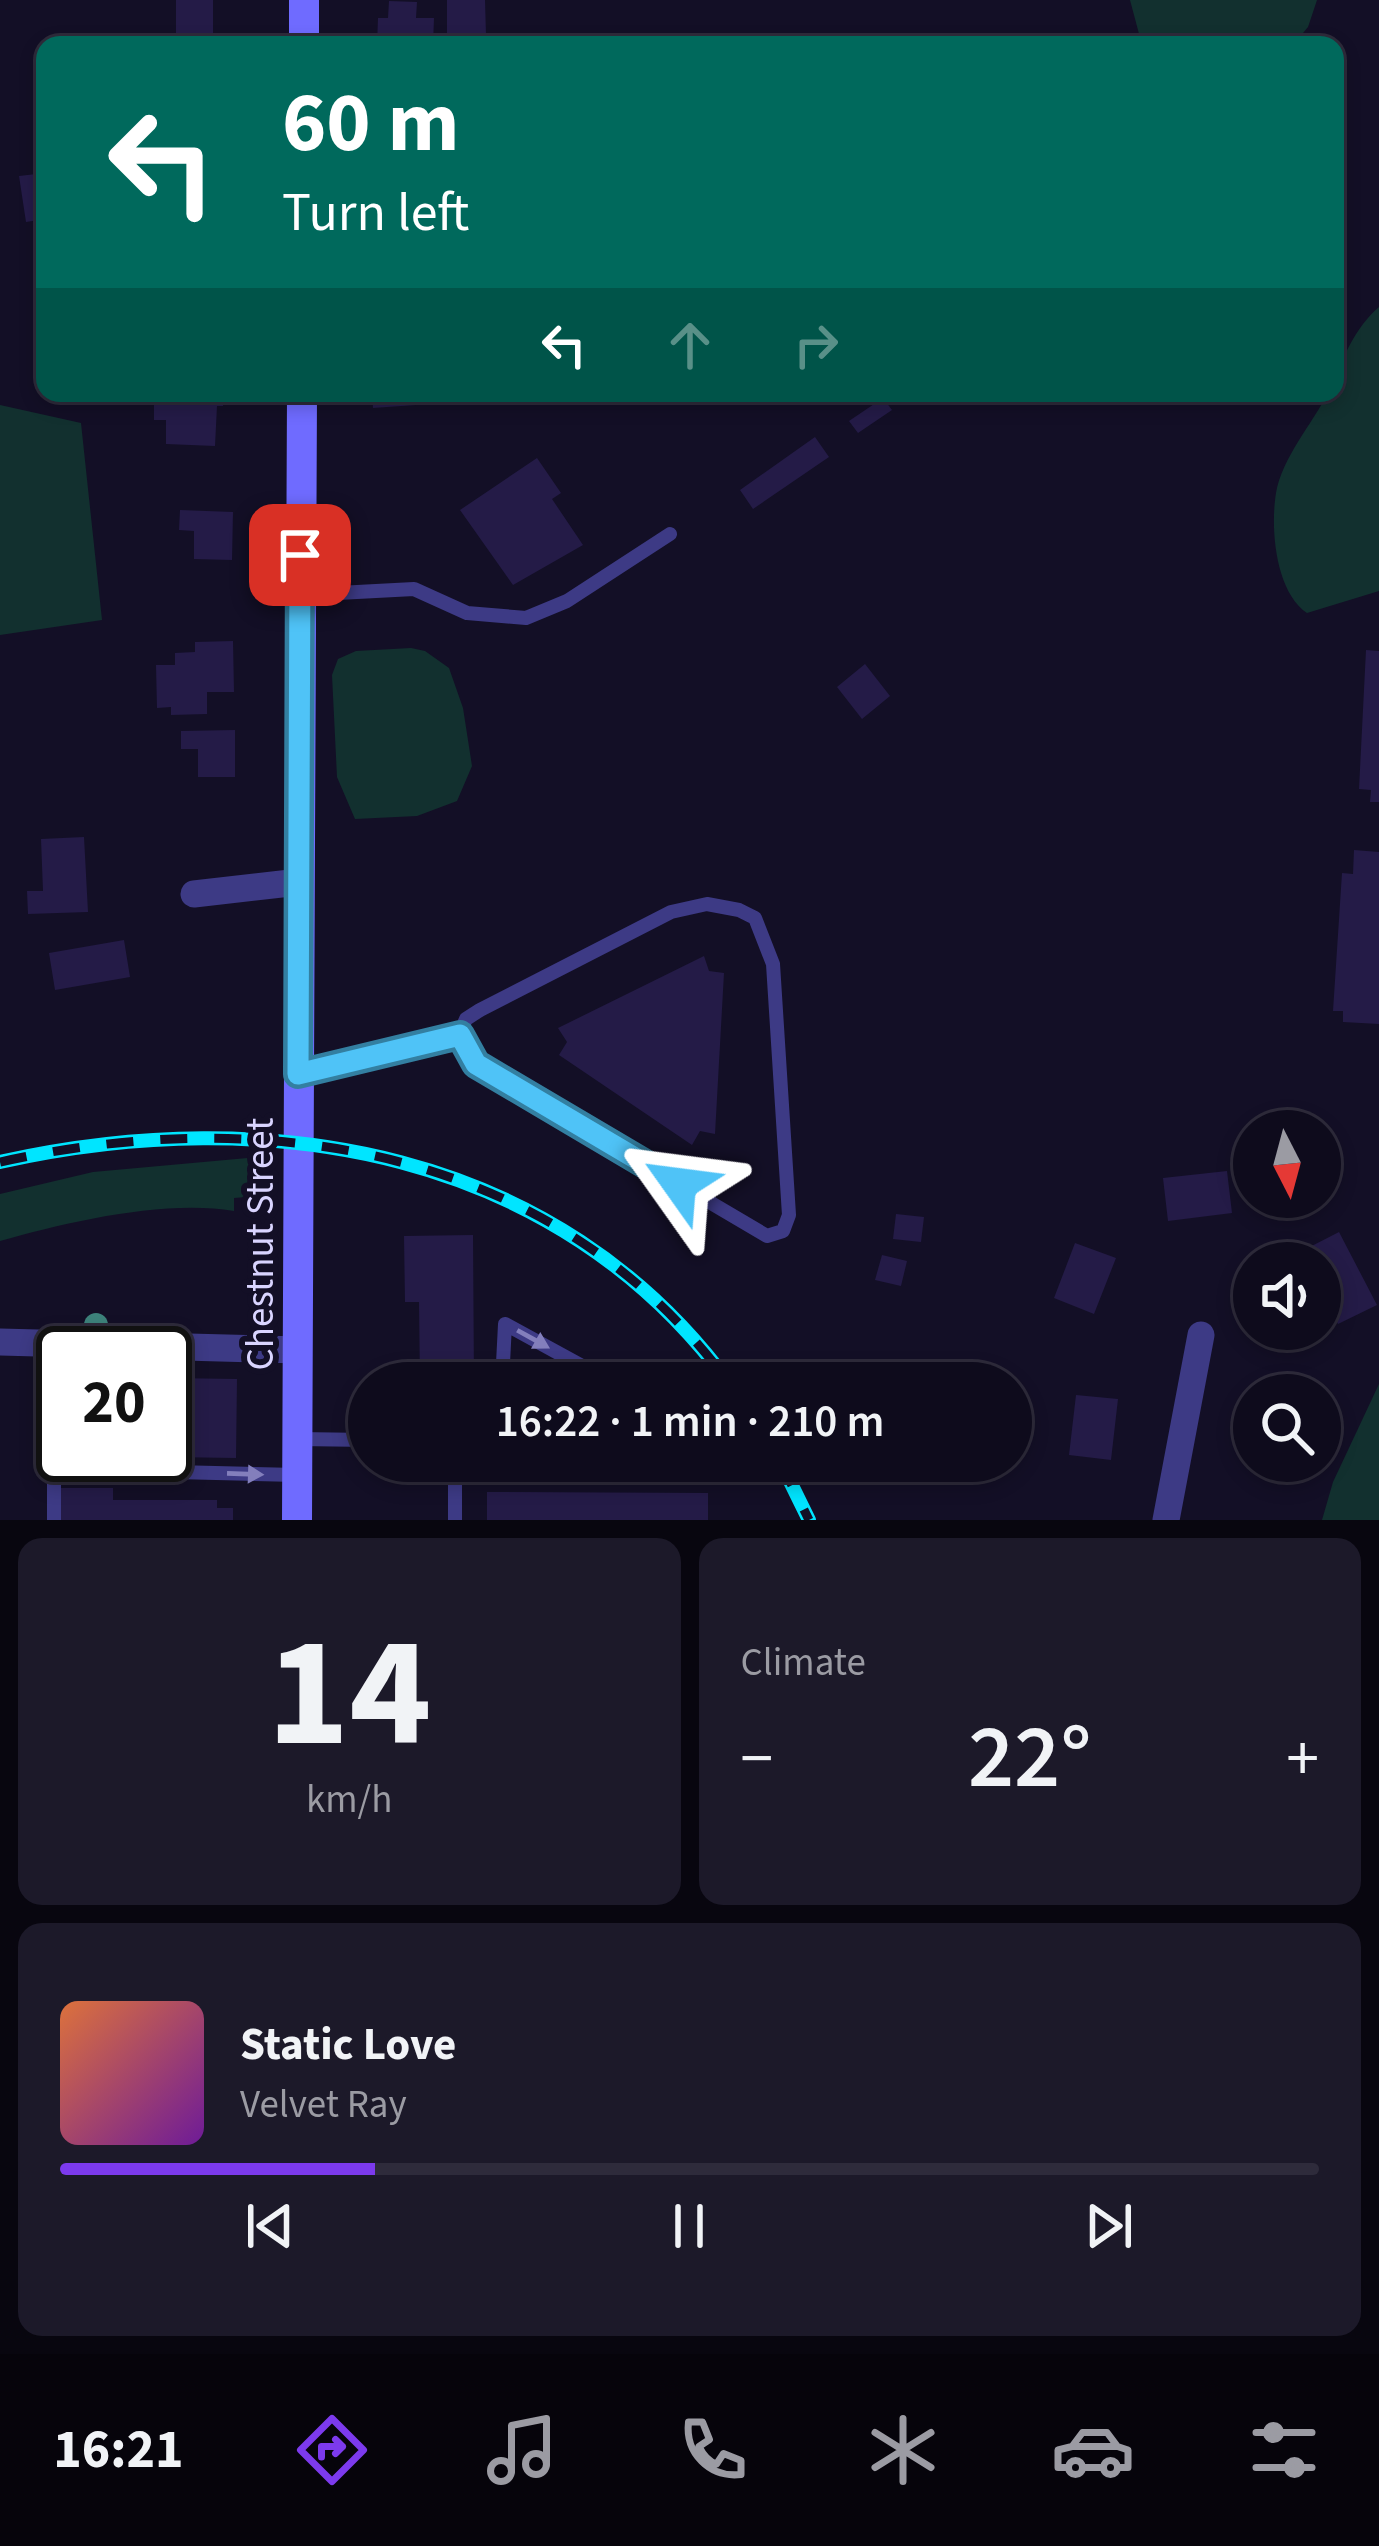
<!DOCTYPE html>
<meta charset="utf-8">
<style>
:root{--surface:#0e0b1c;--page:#1c1929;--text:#f1f3f6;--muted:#9b9ba3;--line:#2e2b3b;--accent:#7c3aed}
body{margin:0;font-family:"Source Sans 3",sans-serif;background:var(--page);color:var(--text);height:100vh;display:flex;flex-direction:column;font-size:45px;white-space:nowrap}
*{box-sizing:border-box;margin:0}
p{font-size:39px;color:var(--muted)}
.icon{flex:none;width:66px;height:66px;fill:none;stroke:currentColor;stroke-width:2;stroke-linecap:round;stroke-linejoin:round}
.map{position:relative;height:1520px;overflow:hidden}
.side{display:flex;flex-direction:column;gap:18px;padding:18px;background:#08060f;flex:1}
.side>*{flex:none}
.top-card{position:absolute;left:36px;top:36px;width:1308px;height:366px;border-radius:24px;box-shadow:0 6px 18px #0003,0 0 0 3px var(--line);background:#00695c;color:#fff;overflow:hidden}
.needle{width:78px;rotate:174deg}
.controls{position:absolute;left:1233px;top:1110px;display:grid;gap:24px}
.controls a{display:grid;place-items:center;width:108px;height:108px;border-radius:50%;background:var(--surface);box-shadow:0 6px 18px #0003,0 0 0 3px var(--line);font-size:60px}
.speed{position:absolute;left:36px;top:1326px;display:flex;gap:24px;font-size:60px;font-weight:700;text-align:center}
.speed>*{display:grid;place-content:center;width:156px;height:156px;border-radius:50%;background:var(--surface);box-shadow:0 6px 18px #0003,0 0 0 3px var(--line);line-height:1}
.speed .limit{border:6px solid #111;border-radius:18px;background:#fff;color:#111}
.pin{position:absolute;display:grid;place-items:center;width:102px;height:102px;color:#fff;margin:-51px;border-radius:24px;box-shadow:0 6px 18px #0006}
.me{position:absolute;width:132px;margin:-66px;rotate:301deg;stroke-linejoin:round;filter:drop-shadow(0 0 9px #0008)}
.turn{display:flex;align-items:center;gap:42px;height:252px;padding:0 48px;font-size:54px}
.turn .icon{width:156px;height:156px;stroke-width:2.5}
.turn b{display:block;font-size:84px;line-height:102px}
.lanes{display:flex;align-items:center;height:114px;padding:0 48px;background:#0003;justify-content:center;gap:60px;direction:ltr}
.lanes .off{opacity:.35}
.big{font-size:90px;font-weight:600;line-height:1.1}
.side .widget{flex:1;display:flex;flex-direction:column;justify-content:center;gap:18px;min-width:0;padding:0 42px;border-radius:24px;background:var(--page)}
.side .dial{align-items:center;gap:0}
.dial b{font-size:156px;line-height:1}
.song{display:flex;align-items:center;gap:36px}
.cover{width:144px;height:144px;border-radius:18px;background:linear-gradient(135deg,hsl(20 70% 55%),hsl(280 70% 35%))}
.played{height:12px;border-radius:6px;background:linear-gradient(90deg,var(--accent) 25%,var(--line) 25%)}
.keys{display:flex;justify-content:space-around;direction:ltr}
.heat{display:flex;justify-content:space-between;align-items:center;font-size:66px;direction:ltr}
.side .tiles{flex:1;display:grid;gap:18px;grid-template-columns:1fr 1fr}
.widget:last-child{grid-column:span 2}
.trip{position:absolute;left:348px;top:1362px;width:684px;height:120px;border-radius:60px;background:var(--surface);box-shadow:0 6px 18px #0003,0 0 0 3px var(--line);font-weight:600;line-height:120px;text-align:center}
.dock{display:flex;height:192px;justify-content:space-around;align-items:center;background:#06040b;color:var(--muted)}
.dock .icon{width:84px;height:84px}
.dock .selected{color:var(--accent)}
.dock b{font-size:54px;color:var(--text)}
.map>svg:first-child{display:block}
.green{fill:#12302f}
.building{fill:#241b47}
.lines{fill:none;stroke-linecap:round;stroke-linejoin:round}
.service{stroke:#3d3a85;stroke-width:14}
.minor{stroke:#3d3a85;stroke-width:27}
.secondary{stroke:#6f6bff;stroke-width:30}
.rail-casing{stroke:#00e5ff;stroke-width:14}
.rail{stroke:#130f26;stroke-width:9;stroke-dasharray:27;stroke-linecap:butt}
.tree{fill:#3d827b}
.oneway{fill:#837fbc}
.route-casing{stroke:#337fa1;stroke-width:30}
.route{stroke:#4fc3f7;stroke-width:21}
.labels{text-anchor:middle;stroke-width:12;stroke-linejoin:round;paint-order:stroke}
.street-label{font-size:39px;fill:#d9d4ff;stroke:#130f26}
</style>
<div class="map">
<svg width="1379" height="1520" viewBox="0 0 1379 1520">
<rect width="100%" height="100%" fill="#130f26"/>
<!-- green -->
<path class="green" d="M1130 0H1317L1308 27 1293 45H1142Z
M1379 307V591L1307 613C1276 592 1270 530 1276 493 1282 458 1312 424 1328 393H1335C1335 366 1358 324 1379 307Z
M0 405 81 423 102 620 0 635Z
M411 648 425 651 449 668 463 708 472 766 457 801 417 816 355 819 337 777 332 675 338 659 356 651Z
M258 1157 261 1196 234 1198V1211C166 1199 66 1222 0 1241V1194L93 1172Z
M1379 1384V1520H1322L1333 1482Z"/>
<!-- building -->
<path class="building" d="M176 0H213V45H176Z
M447 0H485L486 35H447Z
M389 1 417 2 416 18H434L433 45H377L378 18H388Z
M45 173V219L26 222 19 176Z
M154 393H224L223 406H217L215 446 166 444V420H154Z
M372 393H429L430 404 373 408Z
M883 398 892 410 858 433 849 421Z
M815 437 829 457 753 509 740 490Z
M537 458 561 493 552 499 583 545 513 585 460 510Z
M180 510 233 512 232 560 194 559V531L179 530Z
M233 641 234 692H207V714L171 715V707L157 708 156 665H175V653L195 652V642Z
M1366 650 1379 651V802H1370L1371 790 1359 789Z
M865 664 890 696 862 719 837 687Z
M235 730V777H198V749H181V731Z
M84 837 88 912 28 914 27 891H43L41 839Z
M1354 850 1379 852V1024L1343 1022V1011H1333L1342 873 1353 874Z
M124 940 130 977 55 990 49 953Z
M704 956 709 971 724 973 715 1134 700 1131 692 1145 559 1055 567 1042 558 1028Z
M1227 1171 1232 1213 1168 1221 1163 1178Z
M896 1214 924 1217 921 1242 893 1239Z
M1339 1232 1377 1305 1338 1324 1320 1290V1263H1306L1300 1252Z
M473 1235 474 1383H420L419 1302H405L404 1236Z
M1075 1243 1116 1258 1094 1314 1054 1298Z
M882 1255 907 1261 901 1286 875 1280Z
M171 1378 237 1379 236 1458 169 1457 165 1381Z
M1076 1395 1118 1399 1111 1460 1069 1455Z
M1320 1402 1342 1423 1320 1447Z
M61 1488H113V1500H217V1508H233V1520H61Z
M487 1492 708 1493V1520H487Z"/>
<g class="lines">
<!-- service -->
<path class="service" d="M300 595 414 589 467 613 526 618 567 601 670 534
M298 1074 459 1035 466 1019 480 1010 671 912 707 904 739 910 755 918 773 964 789 1215 783 1231 767 1236 475 1064 459 1035
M502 1383 505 1324 613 1383
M298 1439 369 1440
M455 1461V1520
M54 1520V1469L297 1475"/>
<!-- minor -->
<path class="minor" d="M194 894 299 882
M0 1342 298 1350
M1166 1520 1201 1335"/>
<!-- secondary -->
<path class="secondary" d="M304 45V0
M297 1520 302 393"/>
<defs>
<path id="rail" d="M0 1162C269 1102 557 1149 729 1383
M780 1461 809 1520"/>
</defs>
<!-- rail casing -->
<use href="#rail" class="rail-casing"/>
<!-- rail -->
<use href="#rail" class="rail"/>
</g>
<!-- trees -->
<circle class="tree" cx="96" cy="1325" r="12"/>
<!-- one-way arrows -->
<defs><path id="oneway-solid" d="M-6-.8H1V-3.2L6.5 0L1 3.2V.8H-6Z" transform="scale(3)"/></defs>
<g class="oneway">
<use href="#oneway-solid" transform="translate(533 1339) rotate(29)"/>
<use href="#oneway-solid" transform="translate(245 1474) rotate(2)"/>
</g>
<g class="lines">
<defs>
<path id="route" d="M300 555 298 1074 460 1035 476 1064 679 1184"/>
</defs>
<!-- route casing -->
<use href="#route" class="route-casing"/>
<!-- route -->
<use href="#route" class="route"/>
</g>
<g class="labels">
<!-- street labels -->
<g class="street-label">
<text transform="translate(259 1244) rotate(-90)" y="14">Chestnut Street</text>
</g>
</g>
</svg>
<div class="controls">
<a><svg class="needle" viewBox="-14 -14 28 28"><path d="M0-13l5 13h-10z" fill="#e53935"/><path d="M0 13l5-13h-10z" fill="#9b9ba3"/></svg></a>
<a><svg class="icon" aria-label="sound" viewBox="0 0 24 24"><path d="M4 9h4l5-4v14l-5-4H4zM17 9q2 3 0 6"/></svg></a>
<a><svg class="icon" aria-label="search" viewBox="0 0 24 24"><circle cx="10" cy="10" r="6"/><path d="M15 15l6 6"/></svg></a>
</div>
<div class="speed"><div class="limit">20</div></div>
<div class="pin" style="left:300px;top:555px;background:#d93025"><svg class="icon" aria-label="arrive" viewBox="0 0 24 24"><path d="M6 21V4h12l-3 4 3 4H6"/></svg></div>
<svg class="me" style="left:679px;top:1184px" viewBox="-20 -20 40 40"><path d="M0-17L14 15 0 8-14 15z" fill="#4fc3f7" stroke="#fff" stroke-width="4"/></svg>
<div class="trip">16:22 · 1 min · 210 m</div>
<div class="top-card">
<div class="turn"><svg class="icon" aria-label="left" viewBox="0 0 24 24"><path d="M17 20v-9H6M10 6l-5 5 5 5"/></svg><div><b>60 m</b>Turn left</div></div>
<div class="lanes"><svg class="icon" aria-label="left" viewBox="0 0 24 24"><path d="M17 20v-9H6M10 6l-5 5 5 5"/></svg><svg class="icon off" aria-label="ahead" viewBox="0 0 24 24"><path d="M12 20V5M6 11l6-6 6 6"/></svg><svg class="icon off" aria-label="right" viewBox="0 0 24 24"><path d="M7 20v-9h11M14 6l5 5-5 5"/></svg></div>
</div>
</div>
<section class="side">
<div class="tiles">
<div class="widget dial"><b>14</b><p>km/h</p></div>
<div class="widget"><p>Climate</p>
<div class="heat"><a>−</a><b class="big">22°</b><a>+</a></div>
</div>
<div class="widget">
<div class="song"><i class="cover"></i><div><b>Static Love</b><p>Velvet Ray</p></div></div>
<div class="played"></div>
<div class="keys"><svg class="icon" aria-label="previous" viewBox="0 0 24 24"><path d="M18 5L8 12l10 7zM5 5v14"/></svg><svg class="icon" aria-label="pause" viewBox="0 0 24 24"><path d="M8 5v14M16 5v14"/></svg><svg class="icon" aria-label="next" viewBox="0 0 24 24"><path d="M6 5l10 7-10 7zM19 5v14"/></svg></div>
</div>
</div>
</section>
<nav class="dock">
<b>16:21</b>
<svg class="icon selected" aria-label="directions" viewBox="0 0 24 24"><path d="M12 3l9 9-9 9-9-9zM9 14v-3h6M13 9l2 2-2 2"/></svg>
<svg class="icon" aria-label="music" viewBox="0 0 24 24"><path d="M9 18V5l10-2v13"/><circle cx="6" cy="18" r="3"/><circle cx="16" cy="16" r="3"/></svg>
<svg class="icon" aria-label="phone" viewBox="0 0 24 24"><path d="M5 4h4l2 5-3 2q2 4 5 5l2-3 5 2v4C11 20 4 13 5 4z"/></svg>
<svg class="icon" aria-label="climate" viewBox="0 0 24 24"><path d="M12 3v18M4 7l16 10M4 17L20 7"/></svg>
<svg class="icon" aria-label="car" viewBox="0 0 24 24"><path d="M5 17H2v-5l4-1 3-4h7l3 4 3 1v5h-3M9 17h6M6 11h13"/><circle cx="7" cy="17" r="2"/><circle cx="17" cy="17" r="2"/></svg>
<svg class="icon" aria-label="filters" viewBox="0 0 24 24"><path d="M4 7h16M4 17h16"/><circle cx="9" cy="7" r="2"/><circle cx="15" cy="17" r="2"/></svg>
</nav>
